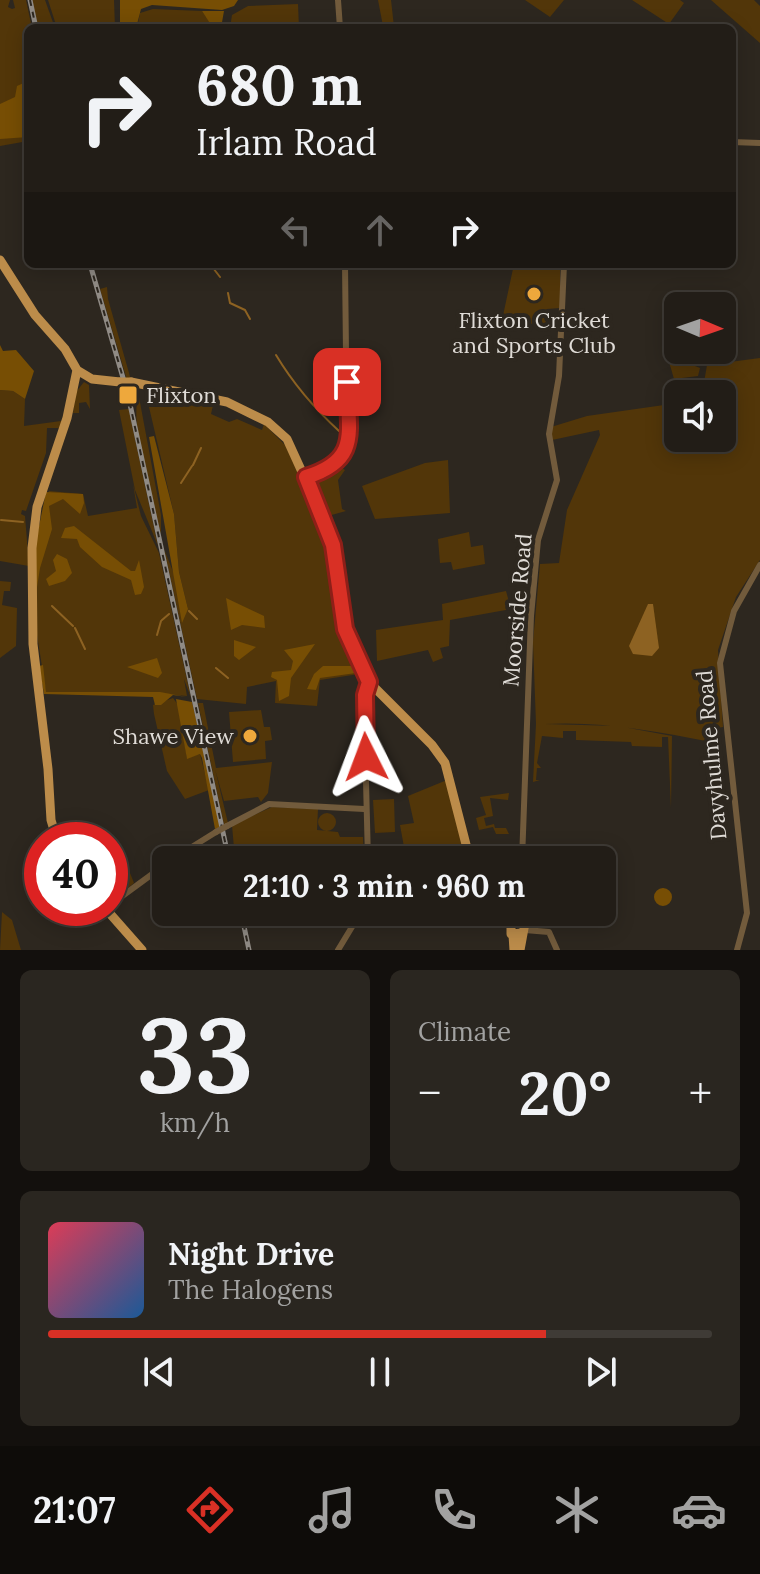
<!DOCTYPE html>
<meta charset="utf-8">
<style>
:root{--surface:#221d17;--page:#2a2620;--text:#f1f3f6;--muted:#a2a2a1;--line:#3f3b36;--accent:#d93025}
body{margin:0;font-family:Lora,serif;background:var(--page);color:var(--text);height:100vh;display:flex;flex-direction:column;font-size:30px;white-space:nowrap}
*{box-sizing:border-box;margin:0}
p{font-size:26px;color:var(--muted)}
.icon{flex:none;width:44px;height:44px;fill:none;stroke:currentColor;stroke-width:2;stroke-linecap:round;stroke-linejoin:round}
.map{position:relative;height:950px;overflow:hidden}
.drawer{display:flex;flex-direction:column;gap:20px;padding:20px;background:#13100d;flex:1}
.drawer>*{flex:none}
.guide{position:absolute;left:24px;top:24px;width:712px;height:244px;border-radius:12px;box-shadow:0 4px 20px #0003,0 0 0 2px var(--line);background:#221d17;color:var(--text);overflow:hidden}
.needle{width:52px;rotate:92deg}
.buttons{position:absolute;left:664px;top:292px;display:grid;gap:16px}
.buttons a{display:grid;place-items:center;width:72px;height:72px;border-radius:12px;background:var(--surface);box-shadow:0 4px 20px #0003,0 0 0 2px var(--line);font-size:40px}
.speed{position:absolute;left:24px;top:822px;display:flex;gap:16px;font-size:40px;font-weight:700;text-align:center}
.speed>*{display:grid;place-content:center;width:104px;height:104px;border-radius:50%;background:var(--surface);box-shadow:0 4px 20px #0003,0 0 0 2px var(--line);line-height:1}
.speed .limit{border:12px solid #d22;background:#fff;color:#111}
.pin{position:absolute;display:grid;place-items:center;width:68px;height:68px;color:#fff;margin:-34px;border-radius:16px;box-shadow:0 4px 12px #0006}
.me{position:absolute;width:88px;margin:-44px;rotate:357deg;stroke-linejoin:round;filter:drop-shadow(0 0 6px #0008)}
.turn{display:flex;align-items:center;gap:28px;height:168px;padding:0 40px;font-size:36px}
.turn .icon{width:104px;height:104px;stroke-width:2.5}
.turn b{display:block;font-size:56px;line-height:68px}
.lanes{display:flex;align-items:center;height:76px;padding:0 40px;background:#0003;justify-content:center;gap:40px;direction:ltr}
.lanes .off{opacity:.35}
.big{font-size:60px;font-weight:700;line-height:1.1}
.drawer .tile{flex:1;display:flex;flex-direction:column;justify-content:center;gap:12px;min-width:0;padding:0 28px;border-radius:12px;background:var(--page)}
.drawer .dial{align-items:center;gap:0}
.dial b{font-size:104px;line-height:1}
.song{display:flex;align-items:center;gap:24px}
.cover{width:96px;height:96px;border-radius:12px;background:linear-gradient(135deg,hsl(350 70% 55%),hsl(210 70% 35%))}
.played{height:8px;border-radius:4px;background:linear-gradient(90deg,var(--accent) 75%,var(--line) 75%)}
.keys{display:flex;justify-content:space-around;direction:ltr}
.heat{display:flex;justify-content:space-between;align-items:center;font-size:44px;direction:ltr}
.drawer .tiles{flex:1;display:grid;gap:20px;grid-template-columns:1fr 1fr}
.tile:last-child{grid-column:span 2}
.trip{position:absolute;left:152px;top:846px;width:464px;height:80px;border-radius:12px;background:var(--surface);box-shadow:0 4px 20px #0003,0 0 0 2px var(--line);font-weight:700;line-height:80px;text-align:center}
.tabs{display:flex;height:128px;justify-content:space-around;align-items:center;background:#0e0c09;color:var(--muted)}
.tabs .icon{width:56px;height:56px}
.tabs .active{color:var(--accent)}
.tabs b{font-size:36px;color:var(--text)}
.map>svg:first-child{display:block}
.green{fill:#523609}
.forest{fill:#774e04}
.water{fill:#8d6222}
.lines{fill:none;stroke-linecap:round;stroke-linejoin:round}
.stream{stroke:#8d6222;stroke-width:2}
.minor{stroke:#725b3c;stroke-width:6}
.major{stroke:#bc8c4a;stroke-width:9}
.rail-casing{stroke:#908b85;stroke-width:5}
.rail{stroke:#2d271f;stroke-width:2;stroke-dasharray:6;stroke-linecap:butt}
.minor-bridge{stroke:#725b3c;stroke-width:6}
.major-bridge{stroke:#bc8c4a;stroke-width:9}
.route-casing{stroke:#8d1f18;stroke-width:20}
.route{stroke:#d93025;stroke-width:14}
.poi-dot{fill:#eea83c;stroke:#2d271f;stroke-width:3}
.labels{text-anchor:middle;stroke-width:8;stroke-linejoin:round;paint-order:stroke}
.poi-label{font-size:22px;fill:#dfdbd6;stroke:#2d271f}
.street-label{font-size:22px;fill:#dfdbd6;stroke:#2d271f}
</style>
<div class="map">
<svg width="760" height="950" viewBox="0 0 760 950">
<rect width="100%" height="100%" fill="#2d271f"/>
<!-- green -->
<path class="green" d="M0 0H10L8 7 12 9 15 8 13 0H26L32 28H28V141L0 146Z
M32 0H45L55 28H38Z
M48 0H114L115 28H57Z
M378 0H391L394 27 383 26Z
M525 0H564L550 17Z
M632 0H680L684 3 669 24Z
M711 0H754L760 6V43Z
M298 4 299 28H230L232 15 248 6Z
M153 9 202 11 214 28H137L140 13Z
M514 264H560V308L547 309 546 323 501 325Z
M107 287 108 299 131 380H127L100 289Z
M691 354 695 366 700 368 698 376 674 379 668 358Z
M760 358V560L736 597 718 650 723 727 712 729 711 742C655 731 602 721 545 724L618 726 672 736 671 808 668 737H662V747L632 746 631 742 576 740V731H563V738L542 736 537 763 541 768H537L536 780H540L533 782 536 724 533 642 540 564 559 563 567 510 600 435 599 430 552 440 551 427 587 416 678 403V438H722V394H702L707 365Z
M84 382 89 385 90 409 86 402 79 403V413H73L76 392Z
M0 390 13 391 25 399 24 426 61 421V428H47L46 453 26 511 22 510 21 514 25 516 29 566 0 561Z
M164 393 214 401 211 414 229 422 237 419 262 430 264 424 286 446 324 528 339 625 359 674 320 680 317 706 275 703 276 681 247 687 246 704 197 699 164 549 188 609 179 572 174 514 149 407H159Z
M139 397 161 515V534C154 506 128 418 139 397Z
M129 409 132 425 158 546 135 490 119 410Z
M448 460 450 513 375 519 362 486 425 463Z
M339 466 345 470 338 480 342 509 346 511 328 516 313 480Z
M133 484 141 516 159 553 191 698 184 679 187 696 143 692H46L35 622 36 541 49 491 83 494 88 516 137 508Z
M469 532 471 547 483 545 485 564 453 570 451 562 440 563 438 539Z
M0 581 11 582 10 591H4L2 605 17 608 16 646 0 658Z
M506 591 511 609 450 620 449 646 440 648 443 658 433 662 428 650 377 661 376 630 443 620 442 604Z
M173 698 178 705 187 758 200 754 209 790 185 799 167 771 154 714 153 705Z
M198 703H203L216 768 272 762 268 793 261 802 258 797 224 801 215 769 228 823 224 825Z
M261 710 264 727H270L272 740 265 741 266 759 233 762 229 712Z
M447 780 464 848 401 856 400 848 404 847 400 825 414 823 408 796Z
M509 793 508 800 490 798 493 816 484 818 486 826 494 824 495 828H506L509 834H496L493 827 479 830 476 818 486 815 480 797Z
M394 799 395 832 375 833 373 800Z
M272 807 318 809 317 830 338 832 340 837H363L364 860H235L232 825Z
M318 822a9 9 0 1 1 18 0a9 9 0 1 1-18 0Z
M128 868 134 883 123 892 114 878Z
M2 912 12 920 21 950H0Z"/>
<!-- forest -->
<path class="forest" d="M120 0H238L234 6 222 10 152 5 141 9 136 28H120Z
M202 11H224L221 28H213Z
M28 81V137L0 139V104L15 97 17 86Z
M0 345 3 351 16 350 34 371 25 399 13 391 0 390Z
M154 436 174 514 179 572 188 609 182 623 149 437Z
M46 492 83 494 84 503 80 514 63 499 49 506 52 529 40 568 35 600 36 541Z
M74 526 131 571H135L139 560 144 587 141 594 135 595 131 580 102 567 80 547 77 539 61 538 65 528Z
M57 554 67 559 72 573 65 581 49 586 46 579 56 571 53 560Z
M226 598 264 616 265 628 242 625 231 630Z
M234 640 256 647 239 660 234 656Z
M315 644 291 678 289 696 279 701 277 680 271 677 272 672 291 670 293 661 284 650Z
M157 658 162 673 158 678 127 667Z
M43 665 46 692H160L187 697 173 695 161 705H155L153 697 44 694 39 666Z
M323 666H355L356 673 320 678 316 690 307 689 314 674Z
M176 699 192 702 221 827 215 829 202 758 200 754 187 759Z
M654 897a9 9 0 1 1 18 0a9 9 0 1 1-18 0Z"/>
<!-- water -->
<path class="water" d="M648 604H653L659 648 652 656 633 654 629 646Z"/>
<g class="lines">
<!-- stream -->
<path class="stream" d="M210 264 220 277
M228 293 230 303 245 310 250 319
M276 355C294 385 314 408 339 431
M193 465 201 448
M181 483 192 466
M1 520 23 522
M52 606 73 626
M189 611 197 619
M162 620 169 614
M75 628 85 649
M157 635 161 621
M216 668 228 678"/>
<!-- minor -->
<path class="minor" d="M338 0 340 28
M732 142 760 143
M306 477 337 464 347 443 345 264
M227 826 269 804 364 809
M171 860 216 832
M368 860 364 703 369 682
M522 860 531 616 538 540 557 480 549 434 559 376 564 264
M110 905 166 864
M525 930 549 932 557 950
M338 950 361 912
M737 950 747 913 720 663 734 611 760 565"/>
<!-- major -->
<path class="major" d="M0 260 35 315 65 349 77 370 92 379 120 382
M131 382 227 402 268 422 287 439 328 529 350 643 369 682 432 745 445 763 470 860
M57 840 51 820 48 769 33 644 32 548 37 507 67 418 77 370
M105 908 142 950
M499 912 511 923
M511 923 520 919 525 923 520 950
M511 923V934L522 933
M513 935 514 950"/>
<defs>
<path id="rail" d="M30 0 36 28
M90 264 128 395 229 860
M241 912 249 950"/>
</defs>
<!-- rail casing -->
<use href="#rail" class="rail-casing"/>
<!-- rail -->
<use href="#rail" class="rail"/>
<!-- minor-bridge -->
<path class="minor-bridge" d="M216 832 227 826"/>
<!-- major-bridge -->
<path class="major-bridge" d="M120 382H131"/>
</g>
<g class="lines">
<defs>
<path id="route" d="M347 382C348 432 361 460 306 477L333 545 345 629 369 682 365 695 366 757"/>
</defs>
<!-- route casing -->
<use href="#route" class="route-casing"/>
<!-- route -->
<use href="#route" class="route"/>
</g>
<!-- markers -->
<g class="poi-dot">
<circle cx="534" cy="294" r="8"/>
<rect x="118" y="385" width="20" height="20" rx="4"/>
<circle cx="250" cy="736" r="8"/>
</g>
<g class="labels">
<!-- poi labels -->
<g class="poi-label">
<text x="534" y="328">Flixton Cricket<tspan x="534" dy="25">and Sports Club</tspan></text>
<text x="146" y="403" text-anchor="start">Flixton</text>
<text x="234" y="744" text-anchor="end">Shawe View</text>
</g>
<!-- street labels -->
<g class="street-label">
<text transform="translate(517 610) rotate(-85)" y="8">Moorside Road</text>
<text transform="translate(711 755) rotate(-95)" y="8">Davyhulme Road</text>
</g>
</g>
</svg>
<div class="buttons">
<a><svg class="needle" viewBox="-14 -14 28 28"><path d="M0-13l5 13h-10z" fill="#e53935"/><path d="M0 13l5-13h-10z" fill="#a2a2a1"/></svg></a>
<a><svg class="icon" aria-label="sound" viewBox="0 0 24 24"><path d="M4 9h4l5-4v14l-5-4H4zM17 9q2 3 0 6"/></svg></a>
</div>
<div class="speed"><div class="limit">40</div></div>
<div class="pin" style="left:347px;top:382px;background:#d93025"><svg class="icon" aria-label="arrive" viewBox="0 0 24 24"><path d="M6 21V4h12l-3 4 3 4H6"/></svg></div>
<svg class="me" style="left:366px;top:757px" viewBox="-20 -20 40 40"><path d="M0-17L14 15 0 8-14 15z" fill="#d93025" stroke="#fff" stroke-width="4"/></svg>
<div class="trip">21:10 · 3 min · 960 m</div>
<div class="guide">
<div class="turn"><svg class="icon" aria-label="right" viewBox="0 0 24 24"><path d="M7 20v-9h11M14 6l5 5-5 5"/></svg><div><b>680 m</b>Irlam Road</div></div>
<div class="lanes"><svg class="icon off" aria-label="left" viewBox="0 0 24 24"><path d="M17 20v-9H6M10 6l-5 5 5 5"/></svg><svg class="icon off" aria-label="ahead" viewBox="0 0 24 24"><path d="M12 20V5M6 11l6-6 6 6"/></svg><svg class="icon" aria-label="right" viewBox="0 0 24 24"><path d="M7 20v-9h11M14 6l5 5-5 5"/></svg></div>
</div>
</div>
<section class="drawer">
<div class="tiles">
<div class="tile dial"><b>33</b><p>km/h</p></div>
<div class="tile"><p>Climate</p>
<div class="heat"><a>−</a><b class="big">20°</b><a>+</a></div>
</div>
<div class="tile">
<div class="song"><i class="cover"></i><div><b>Night Drive</b><p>The Halogens</p></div></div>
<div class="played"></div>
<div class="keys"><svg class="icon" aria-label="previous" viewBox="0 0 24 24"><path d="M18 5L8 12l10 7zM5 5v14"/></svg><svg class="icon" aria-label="pause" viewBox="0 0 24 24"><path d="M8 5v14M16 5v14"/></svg><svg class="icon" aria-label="next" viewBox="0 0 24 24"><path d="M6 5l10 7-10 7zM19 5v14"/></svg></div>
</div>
</div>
</section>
<nav class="tabs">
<b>21:07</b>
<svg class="icon active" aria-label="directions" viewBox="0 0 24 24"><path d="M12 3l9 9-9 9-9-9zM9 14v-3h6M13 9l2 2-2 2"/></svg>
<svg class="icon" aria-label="music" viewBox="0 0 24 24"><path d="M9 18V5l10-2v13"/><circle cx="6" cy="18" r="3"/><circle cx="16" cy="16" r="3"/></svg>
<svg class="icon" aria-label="phone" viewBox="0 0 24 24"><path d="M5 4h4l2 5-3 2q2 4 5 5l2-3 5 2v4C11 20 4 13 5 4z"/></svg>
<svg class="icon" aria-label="climate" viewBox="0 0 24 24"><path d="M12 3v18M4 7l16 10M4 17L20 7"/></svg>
<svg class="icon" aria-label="car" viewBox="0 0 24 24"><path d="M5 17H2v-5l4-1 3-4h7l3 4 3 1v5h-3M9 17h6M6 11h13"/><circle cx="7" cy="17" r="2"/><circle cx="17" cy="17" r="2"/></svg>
</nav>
